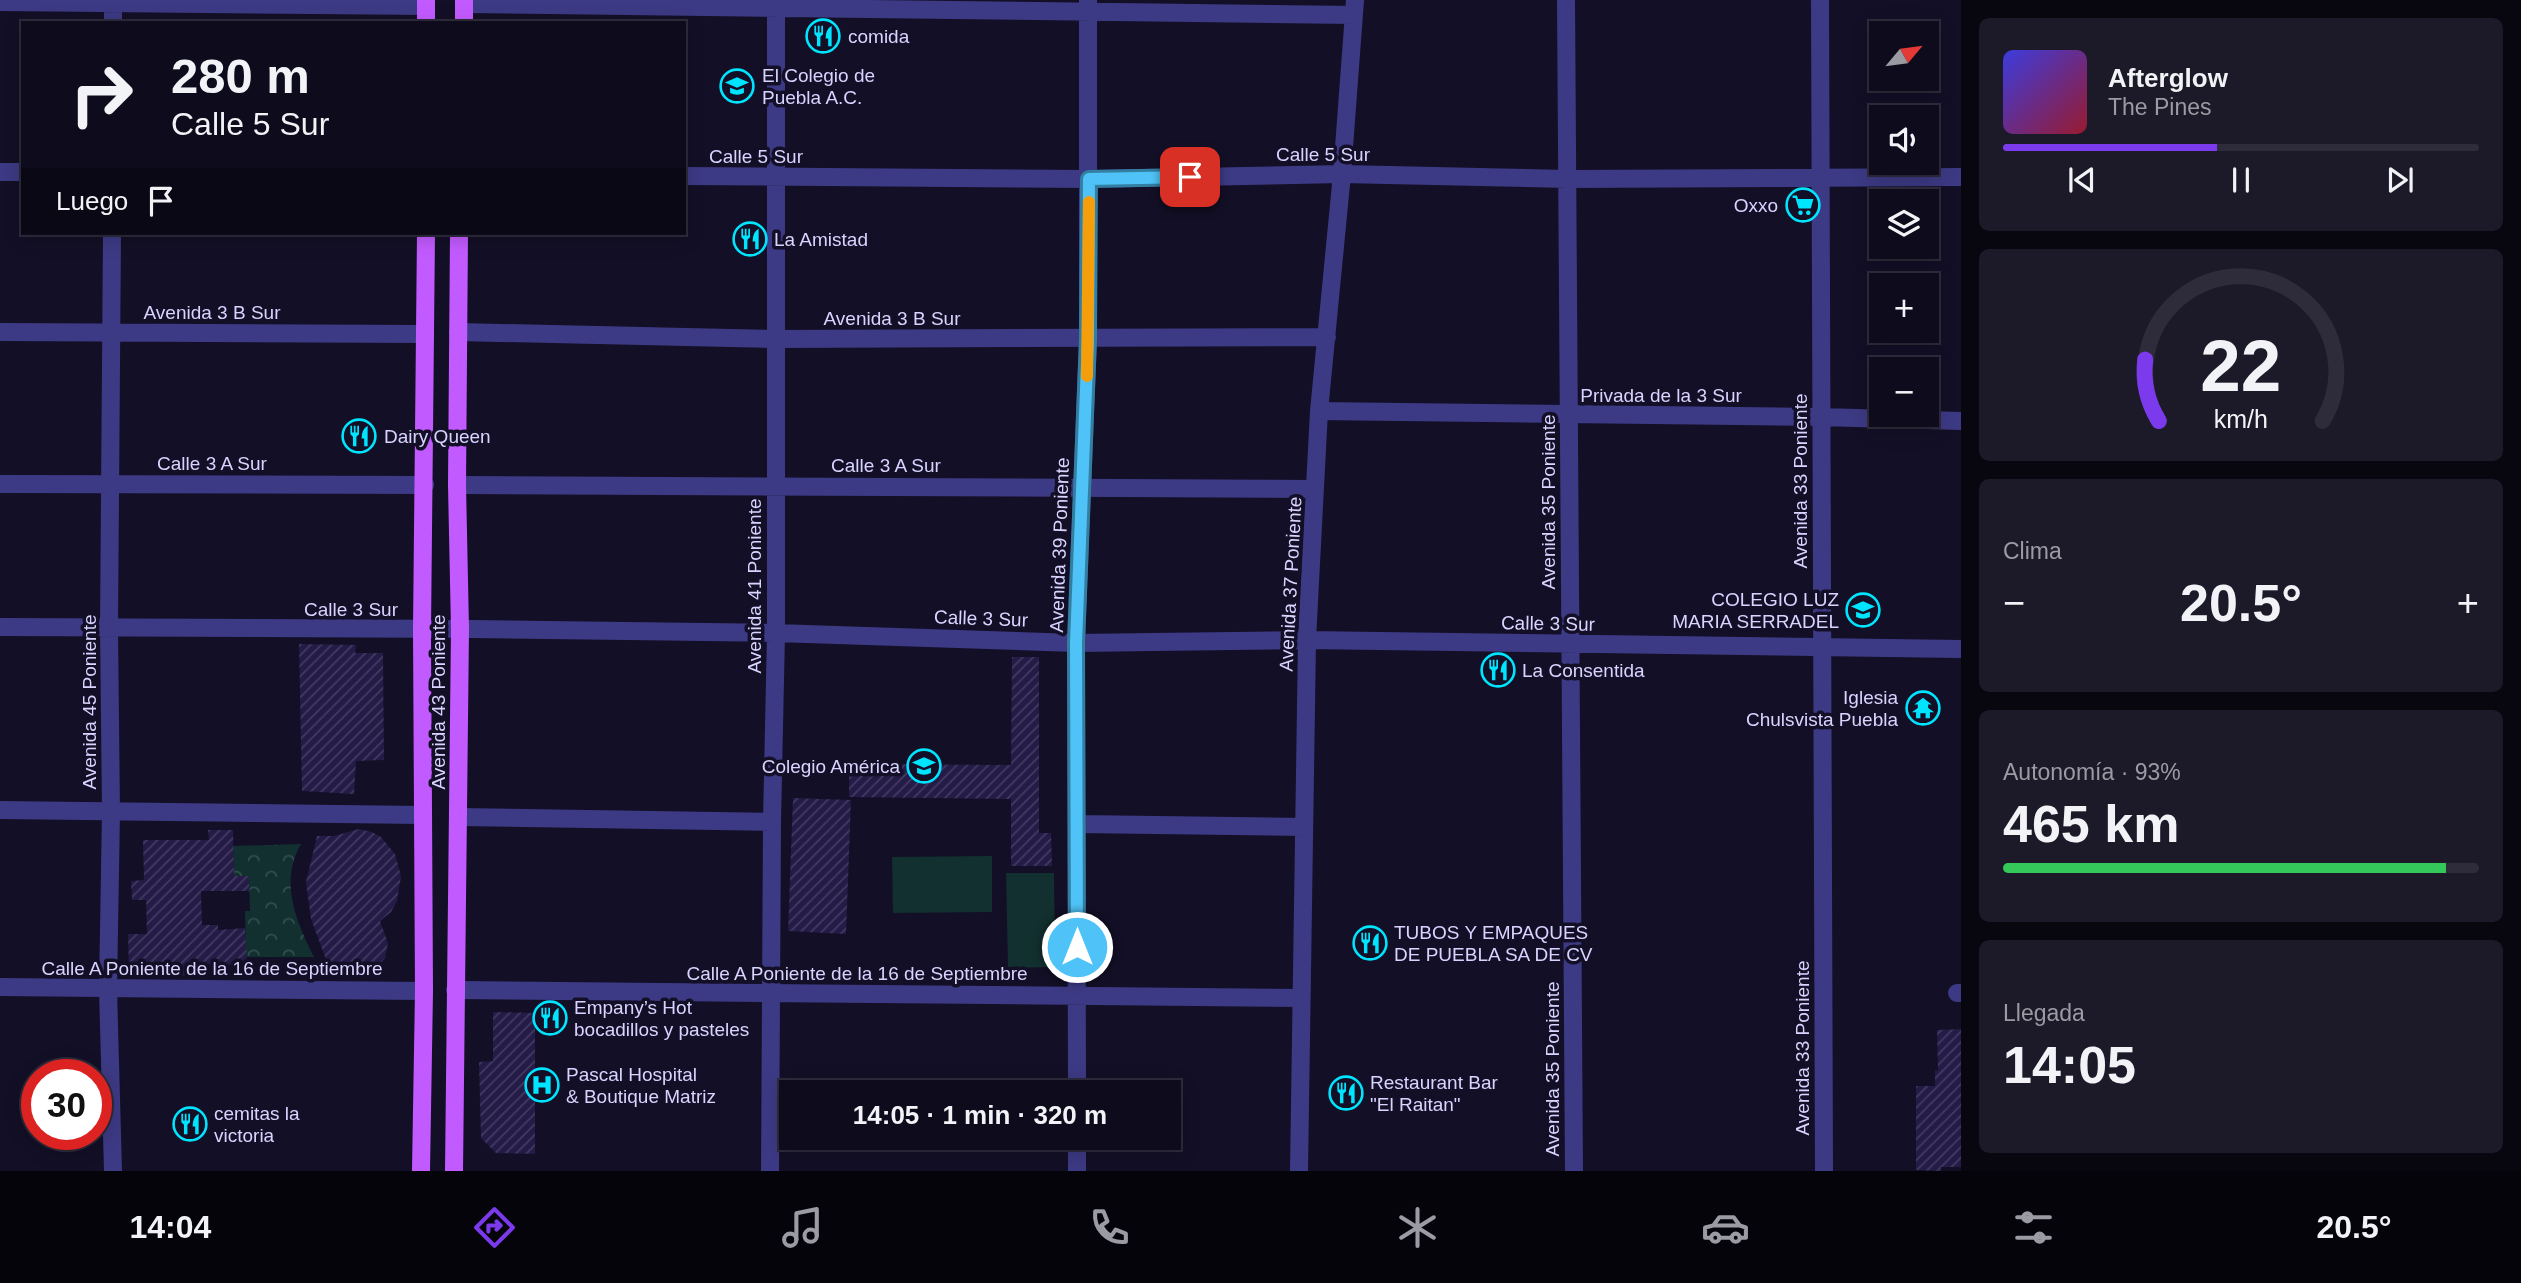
<!DOCTYPE html>
<html lang="es">
<meta charset="utf-8">
<style>
:root{--surface:#0e0b1c;--page:#1c1929;--text:#f1f3f6;--muted:#9b9ba3;--line:#2e2b3b;--accent:#7c3aed}
body{margin:0;font-family:Helvetica,sans-serif;background:var(--page);color:var(--text);height:100vh;display:flex;flex-direction:column;font-size:26px;white-space:nowrap}
*{box-sizing:border-box;margin:0}
p{font-size:23px;color:var(--muted)}
.icon{flex:none;width:38px;height:38px;fill:none;stroke:currentColor;stroke-width:2;stroke-linecap:round;stroke-linejoin:round}
.map{position:relative;flex:1;overflow:hidden}
.drawer{display:flex;flex-direction:column;gap:18px;padding:18px;background:#08060f;width:560px}
.drawer>*{flex:none}
.guide{position:absolute;left:21px;top:21px;width:665px;height:214px;border-radius:0px;box-shadow:0 4px 18px #0003,0 0 0 2px var(--line);background:#0e0b1c;color:var(--text);overflow:hidden}
.needle{width:46px;rotate:61deg}
.fabs{position:absolute;left:1869px;top:21px;display:grid;gap:14px}
.fabs a{display:grid;place-items:center;width:70px;height:70px;border-radius:0px;background:var(--surface);box-shadow:0 4px 18px #0003,0 0 0 2px var(--line);font-size:35px}
.speed{position:absolute;left:21px;top:1059px;display:flex;gap:14px;font-size:35px;font-weight:700;text-align:center}
.speed>*{display:grid;place-content:center;width:91px;height:91px;border-radius:50%;background:var(--surface);box-shadow:0 4px 18px #0003,0 0 0 2px var(--line);line-height:1}
.speed .limit{border:10px solid #d22;background:#fff;color:#111}
.pin{position:absolute;display:grid;place-items:center;width:60px;height:60px;color:#fff;margin:-30px;border-radius:14px;box-shadow:0 4px 10px #0006}
.me{position:absolute;width:77px;margin:-38px;rotate:0deg;stroke-linejoin:round;filter:drop-shadow(0 0 5px #0008)}
.turn{display:flex;align-items:center;gap:24px;height:147px;padding:0 35px;font-size:32px}
.turn .icon{width:91px;height:91px;stroke-width:2.5}
.turn b{display:block;font-size:49px;line-height:60px}
.then{display:flex;align-items:center;height:66px;padding:0 35px;background:#0003;gap:14px;font-size:26px}
.big{font-size:52px;font-weight:600;line-height:1.1}
.drawer .tile{flex:1;display:flex;flex-direction:column;justify-content:center;gap:10px;min-width:0;padding:0 24px;border-radius:10px;background:var(--page)}
.drawer .dial{align-items:center;gap:0}
.dial svg{height:182px;overflow:visible;fill:none;stroke:var(--line);stroke-width:7;stroke-linecap:round;text-anchor:middle}
.dial text{fill:var(--text);stroke:none}
.song{display:flex;align-items:center;gap:21px}
.cover{width:84px;height:84px;border-radius:10px;background:linear-gradient(135deg,hsl(240 70% 55%),hsl(350 70% 35%))}
.played{height:7px;border-radius:4px;background:linear-gradient(90deg,var(--accent) 45%,var(--line) 45%)}
.keys{display:flex;justify-content:space-around;direction:ltr}
.heat{display:flex;justify-content:space-between;align-items:center;font-size:38px;direction:ltr}
.charge{height:10px;border-radius:5px;background:linear-gradient(90deg,#34c759 93%,var(--line) 0)}
.trip{position:absolute;left:779px;top:1080px;width:402px;height:70px;border-radius:0px;background:var(--surface);box-shadow:0 4px 18px #0003,0 0 0 2px var(--line);font-weight:600;line-height:70px;text-align:center}
.dock{display:flex;height:112px;justify-content:space-around;align-items:center;background:#06040b;color:var(--muted)}
.dock .icon{width:49px;height:49px}
.dock .current{color:var(--accent)}
.dock b{font-size:32px;color:var(--text)}
main{display:flex;flex:1;min-height:0}
.map>svg:first-child{display:block}
.grass{fill:#12302f}
.forest{fill:url(#forest-crowns)}
.building{fill:url(#building-hatch)}
.lines{fill:none;stroke-linecap:round;stroke-linejoin:round}
.minor{stroke:#3d3a85;stroke-width:18}
.major{stroke:#c25bff;stroke-width:18}
.route-casing{stroke:#337fa1;stroke-width:18}
.route{stroke:#4fc3f7;stroke-width:12}
.slow{stroke:#f59e0b;stroke-width:12}
.labels{text-anchor:middle;stroke-width:7;stroke-linejoin:round;paint-order:stroke}
.poi-label{font-size:19px;fill:#d9d4ff;stroke:#130f26;text-anchor:start}
.street-label{font-size:19px;fill:#d9d4ff;stroke:#130f26}
</style>
<main>
<div class="map">
<svg width="1961" height="1171" viewBox="0 0 1961 1171">
<defs>
<pattern id="forest-crowns" width="20" height="18" patternUnits="userSpaceOnUse" patternTransform="scale(1.75)"><rect width="20" height="18" fill="#12302f"/><path d="M2 6a3 3 0 1 1 6 0M12 15a3 3 0 1 1 6 0" fill="none" stroke="#344d4e"/></pattern>
<pattern id="building-hatch" width="6" height="6" patternUnits="userSpaceOnUse" patternTransform="scale(1.75)"><rect width="6" height="6" fill="#241b47"/><path d="M-1 1l2-2M0 6l6-6M5 7l2-2" fill="none" stroke="#433b63"/></pattern>
</defs>
<rect width="100%" height="100%" fill="#130f26"/>
<!-- grass -->
<path class="grass" d="M992 856V912L893 913 892 857Z
M1006 873H1054L1055 967 1008 968Z"/>
<!-- forest -->
<path class="forest" d="M301 844C279 882 296 921 314 957H246L245 911H250L249 877 234 876 233 846Z"/>
<!-- building -->
<path class="building" d="M299 644 356 645 355 653H383L384 760 356 761 354 794 302 791Z
M1012 657H1039V833H1051L1052 866H1011V799L849 797V764L1011 765Z
M793 798 851 800 846 934 788 931Z
M359 829 372 832 381 837 395 854 401 876 397 901 391 912 380 921 388 943 385 958 375 970 355 974 345 973 335 965H328L311 919 306 882 317 836H334Z
M208 830H233L234 876H249V891H201L202 925H218V930L245 928 247 965 201 964V976L129 975 128 934H147L146 900H132L131 881 144 880 143 840H209Z
M493 1012 535 1013V1154L496 1153 481 1138 479 1062 493 1061Z
M1961 1029V1167H1941V1171L1916 1170V1086H1935V1070L1938 1071 1937 1030Z"/>
<g class="lines">
<!-- minor -->
<path class="minor" d="M1566 0 1574 1171
M1820 0 1824 1171
M0 2 426 6
M464 4 1354 15
M113 23V0
M0 172H23
M684 176 1089 179 1342 174 1568 179 1961 177
M112 233 109 628 111 812 108 989 113 1171
M0 332 425 334
M458 332 774 339 1327 337
M1319 411 1821 417 1961 421
M0 484 425 485
M457 485 1315 489
M0 627 471 629 776 633 1076 643 1307 640 1961 649
M0 810 423 815
M458 817 772 822
M1078 824 1303 827
M0 987 424 991
M455 990 1300 998
M1957 993H1961
M1077 1092 1076 643 1088 339V0
M770 1171 772 822 776 633V0
M1077 1171V1138
M1299 1171 1307 640 1319 411 1342 174 1355 0"/>
<!-- major -->
<path class="major" d="M426 0V23
M464 23V0
M421 1171 424 991 422 630 426 233
M454 1171 460 629 457 485 459 233"/>
</g>
<g class="lines">
<defs>
<path id="route" d="M1077 947 1076 643 1088 339 1089 179 1190 177"/>
</defs>
<!-- route casing -->
<use href="#route" class="route-casing"/>
<!-- route -->
<use href="#route" class="route"/>
<!-- slow -->
<path class="slow" d="M1087 376 1089 202"/>
</g>
<!-- icons -->
<defs>
<symbol id="restaurant-ring" viewBox="-11 -11 22 22"><circle r="9.5" fill="#130f26" stroke="#00e5ff" stroke-width="1.5"/><path d="M-5-6h1v4h1v-4h1v4h1v-4h1v5L-1.5 .5V6h-2V.5L-5-1ZM5-6V6H3V1.5H1.5Q1.5-4 5-6Z" fill="#00e5ff"/></symbol>
<symbol id="school-ring" viewBox="-11 -11 22 22"><circle r="9.5" fill="#130f26" stroke="#00e5ff" stroke-width="1.5"/><path d="M0-5L7-2L0 1L-7-2ZM-4 1L0 2.5L4 1V4Q0 6-4 4Z" fill="#00e5ff"/></symbol>
<symbol id="supermarket-ring" viewBox="-11 -11 22 22"><circle r="9.5" fill="#130f26" stroke="#00e5ff" stroke-width="1.5"/><path d="M-6-5.5h2.5l.6 2H6L4.5 2H-2.5L-4.4-4H-6ZM-1.5 3.2a1.3 1.3 0 1 0 .1 0ZM3 3.2a1.3 1.3 0 1 0 .1 0Z" fill="#00e5ff"/></symbol>
<symbol id="temple-ring" viewBox="-11 -11 22 22"><circle r="9.5" fill="#130f26" stroke="#00e5ff" stroke-width="1.5"/><path d="M0-6L5-2H3V0L6.5 2.5H4V6H1.5V3h-3V6H-4V2.5H-6.5L-3 0V-2H-5Z" fill="#00e5ff"/></symbol>
<symbol id="hospital-ring" viewBox="-11 -11 22 22"><circle r="9.5" fill="#130f26" stroke="#00e5ff" stroke-width="1.5"/><path d="M-5-5h3v3.5h4V-5h3V5h-3V1.5h-4V5h-3Z" fill="#00e5ff"/></symbol>
</defs>
<g fill-rule="evenodd">
<use href="#restaurant-ring" x="804" y="17" width="38" height="38"/>
<use href="#school-ring" x="718" y="67" width="38" height="38"/>
<use href="#supermarket-ring" x="1784" y="186" width="38" height="38"/>
<use href="#restaurant-ring" x="731" y="220" width="38" height="38"/>
<use href="#restaurant-ring" x="340" y="417" width="38" height="38"/>
<use href="#school-ring" x="1844" y="591" width="38" height="38"/>
<use href="#restaurant-ring" x="1479" y="651" width="38" height="38"/>
<use href="#temple-ring" x="1904" y="689" width="38" height="38"/>
<use href="#school-ring" x="905" y="747" width="38" height="38"/>
<use href="#restaurant-ring" x="1351" y="924" width="38" height="38"/>
<use href="#restaurant-ring" x="531" y="999" width="38" height="38"/>
<use href="#hospital-ring" x="523" y="1066" width="38" height="38"/>
<use href="#restaurant-ring" x="1327" y="1074" width="38" height="38"/>
<use href="#restaurant-ring" x="171" y="1105" width="38" height="38"/>
</g>
<g class="labels">
<!-- poi labels -->
<g class="poi-label">
<text x="848" y="43">comida</text>
<text x="762" y="82">El Colegio de<tspan x="762" dy="22">Puebla A.C.</tspan></text>
<text x="1778" y="212" text-anchor="end">Oxxo</text>
<text x="774" y="246">La Amistad</text>
<text x="384" y="443">Dairy Queen</text>
<text x="1839" y="606" text-anchor="end">COLEGIO LUZ<tspan x="1839" dy="22">MARIA SERRADEL</tspan></text>
<text x="1522" y="677">La Consentida</text>
<text x="1898" y="704" text-anchor="end">Iglesia<tspan x="1898" dy="22">Chulsvista Puebla</tspan></text>
<text x="900" y="773" text-anchor="end">Colegio América</text>
<text x="1394" y="939">TUBOS Y EMPAQUES<tspan x="1394" dy="22">DE PUEBLA SA DE CV</tspan></text>
<text x="574" y="1014">Empany’s Hot<tspan x="574" dy="22">bocadillos y pasteles</tspan></text>
<text x="566" y="1081">Pascal Hospital<tspan x="566" dy="22">&amp; Boutique Matriz</tspan></text>
<text x="1370" y="1089">Restaurant Bar<tspan x="1370" dy="22">"El Raitan"</tspan></text>
<text x="214" y="1120">cemitas la<tspan x="214" dy="22">victoria</tspan></text>
</g>
<!-- street labels -->
<g class="street-label">
<text x="1323" y="161">Calle 5 Sur</text>
<text x="756" y="163">Calle 5 Sur</text>
<text x="212" y="319">Avenida 3 B Sur</text>
<text x="892" y="325">Avenida 3 B Sur</text>
<text x="1661" y="402">Privada de la 3 Sur</text>
<text x="212" y="470">Calle 3 A Sur</text>
<text x="886" y="472">Calle 3 A Sur</text>
<text transform="translate(1800 481) rotate(-90)" y="7">Avenida 33 Poniente</text>
<text transform="translate(1548 502) rotate(-90)" y="7">Avenida 35 Poniente</text>
<text transform="translate(1059 545) rotate(-88)" y="7">Avenida 39 Poniente</text>
<text transform="translate(1290 584) rotate(-87)" y="7">Avenida 37 Poniente</text>
<text transform="translate(754 586) rotate(-90)" y="7">Avenida 41 Poniente</text>
<text x="351" y="616">Calle 3 Sur</text>
<text transform="translate(981 618) rotate(2)" y="7">Calle 3 Sur</text>
<text transform="translate(1548 623) rotate(1)" y="7">Calle 3 Sur</text>
<text transform="translate(89 702) rotate(-90)" y="7">Avenida 45 Poniente</text>
<text transform="translate(438 702) rotate(-90)" y="7">Avenida 43 Poniente</text>
<text x="212" y="975">Calle A Poniente de la 16 de Septiembre</text>
<text x="857" y="980">Calle A Poniente de la 16 de Septiembre</text>
<text transform="translate(1802 1048) rotate(-90)" y="7">Avenida 33 Poniente</text>
<text transform="translate(1552 1069) rotate(-90)" y="7">Avenida 35 Poniente</text>
</g>
</g>
</svg>
<div class="fabs">
<a><svg class="needle" viewBox="-14 -14 28 28"><path d="M0-13l5 13h-10z" fill="#e53935"/><path d="M0 13l5-13h-10z" fill="#9b9ba3"/></svg></a>
<a><svg class="icon" aria-label="sound" viewBox="0 0 24 24"><path d="M4 9h4l5-4v14l-5-4H4zM17 9q2 3 0 6"/></svg></a>
<a><svg class="icon" aria-label="layers" viewBox="0 0 24 24"><path d="M12 4l9 5-9 5-9-5zM3 14l9 5 9-5"/></svg></a>
<a>+</a>
<a>−</a>
</div>
<div class="speed"><div class="limit">30</div></div>
<div class="pin" style="left:1190px;top:177px;background:#d93025"><svg class="icon" aria-label="arrive" viewBox="0 0 24 24"><path d="M6 21V4h12l-3 4 3 4H6"/></svg></div>
<svg class="me" style="left:1077px;top:947px" viewBox="-20 -20 40 40"><circle r="17" fill="#4fc3f7" stroke="#fff" stroke-width="3"/><path d="M0-11L8 9 0 5-8 9z" fill="#fff"/></svg>
<div class="trip">14:05 · 1 min · 320 m</div>
<div class="guide">
<div class="turn"><svg class="icon" aria-label="right" viewBox="0 0 24 24"><path d="M7 20v-9h11M14 6l5 5-5 5"/></svg><div><b>280 m</b>Calle 5 Sur</div></div>
<div class="then">Luego<svg class="icon" aria-label="arrive" viewBox="0 0 24 24"><path d="M6 21V4h12l-3 4 3 4H6"/></svg></div>
</div>
</div>
<section class="drawer">
<div class="tile">
<div class="song"><i class="cover"></i><div><b>Afterglow</b><p>The Pines</p></div></div>
<div class="played"></div>
<div class="keys"><svg class="icon" aria-label="previous" viewBox="0 0 24 24"><path d="M18 5L8 12l10 7zM5 5v14"/></svg><svg class="icon" aria-label="pause" viewBox="0 0 24 24"><path d="M8 5v14M16 5v14"/></svg><svg class="icon" aria-label="next" viewBox="0 0 24 24"><path d="M6 5l10 7-10 7zM19 5v14"/></svg></div>
</div>
<div class="tile dial"><svg viewBox="0 0 100 80">
<path d="M14 69A42 42 0 1 1 86 69"/>
<path d="M14 69A42 42 0 0 1 8 42" stroke="#7c3aed"/>
<text x="50" y="56" font-size="32" font-weight="700">22</text>
<text x="50" y="72" font-size="11">km/h</text>
</svg></div>
<div class="tile"><p>Clima</p>
<div class="heat"><a>−</a><b class="big">20.5°</b><a>+</a></div>
</div>
<div class="tile"><p>Autonomía · 93%</p><b class="big">465 km</b><div class="charge"></div></div>
<div class="tile"><p>Llegada</p><b class="big">14:05</b></div>
</section>
</main>
<nav class="dock">
<b>14:04</b>
<svg class="icon current" aria-label="directions" viewBox="0 0 24 24"><path d="M12 3l9 9-9 9-9-9zM9 14v-3h6M13 9l2 2-2 2"/></svg>
<svg class="icon" aria-label="music" viewBox="0 0 24 24"><path d="M9 18V5l10-2v13"/><circle cx="6" cy="18" r="3"/><circle cx="16" cy="16" r="3"/></svg>
<svg class="icon" aria-label="phone" viewBox="0 0 24 24"><path d="M5 4h4l2 5-3 2q2 4 5 5l2-3 5 2v4C11 20 4 13 5 4z"/></svg>
<svg class="icon" aria-label="climate" viewBox="0 0 24 24"><path d="M12 3v18M4 7l16 10M4 17L20 7"/></svg>
<svg class="icon" aria-label="car" viewBox="0 0 24 24"><path d="M5 17H2v-5l4-1 3-4h7l3 4 3 1v5h-3M9 17h6M6 11h13"/><circle cx="7" cy="17" r="2"/><circle cx="17" cy="17" r="2"/></svg>
<svg class="icon" aria-label="filters" viewBox="0 0 24 24"><path d="M4 7h16M4 17h16"/><circle cx="9" cy="7" r="2"/><circle cx="15" cy="17" r="2"/></svg>
<b>20.5°</b>
</nav>
